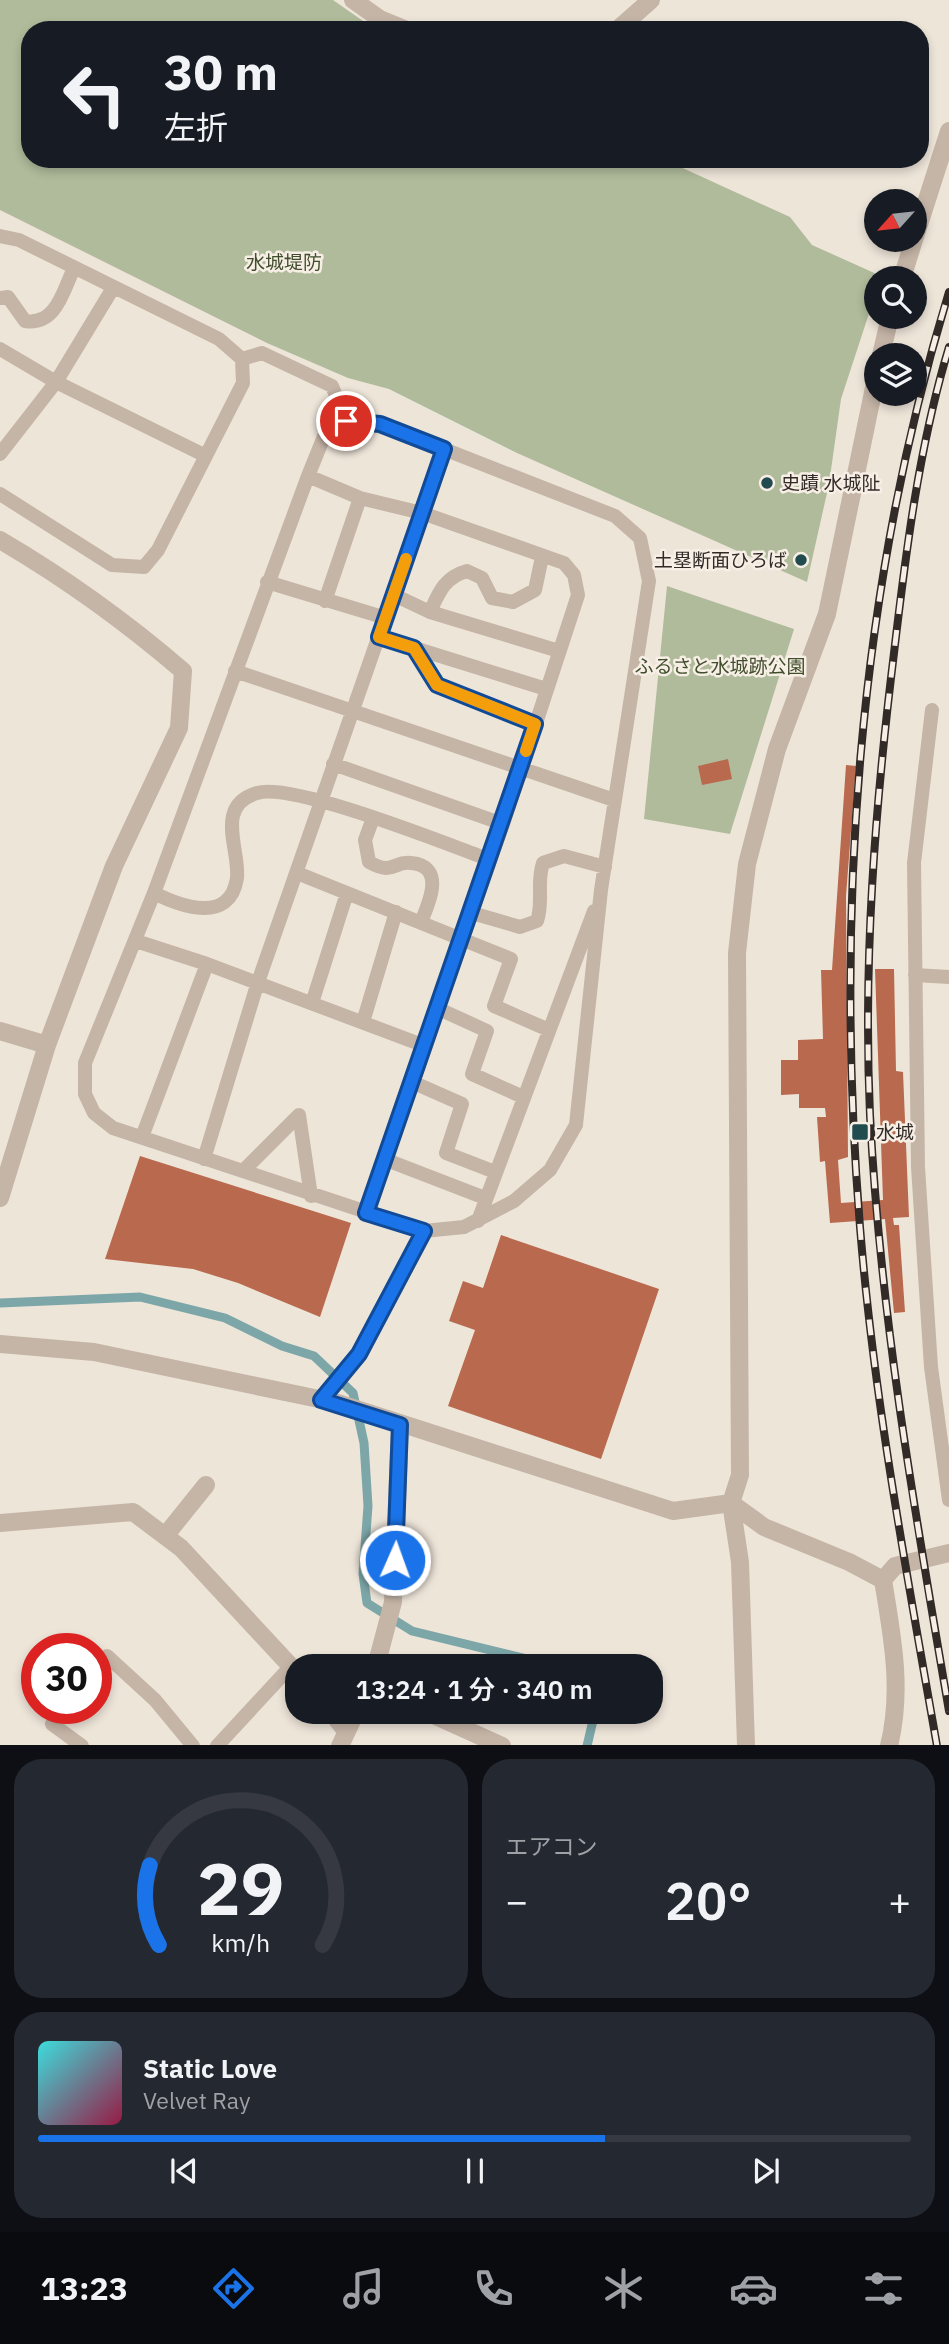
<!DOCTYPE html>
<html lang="ja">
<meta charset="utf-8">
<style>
:root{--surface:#171b24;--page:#242831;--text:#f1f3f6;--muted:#9ea1a6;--line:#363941;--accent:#1a73e8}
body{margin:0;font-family:"IBM Plex Sans","Noto Sans JP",sans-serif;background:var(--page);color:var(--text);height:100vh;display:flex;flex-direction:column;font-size:26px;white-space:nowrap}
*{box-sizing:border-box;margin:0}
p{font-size:23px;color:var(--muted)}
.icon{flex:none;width:38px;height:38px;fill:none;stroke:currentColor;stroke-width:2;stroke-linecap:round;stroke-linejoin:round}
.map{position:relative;height:1745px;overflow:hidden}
.panel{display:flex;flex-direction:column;gap:14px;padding:14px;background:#0d0f14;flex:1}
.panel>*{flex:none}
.guide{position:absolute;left:21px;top:21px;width:908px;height:147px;border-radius:28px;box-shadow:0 4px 10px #0003;background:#171b24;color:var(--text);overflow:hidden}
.needle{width:46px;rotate:243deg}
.fabs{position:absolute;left:864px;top:189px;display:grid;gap:14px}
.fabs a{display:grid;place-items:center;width:63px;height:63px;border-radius:50%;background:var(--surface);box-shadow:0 4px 10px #0003;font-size:35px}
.speed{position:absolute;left:21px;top:1633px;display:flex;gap:14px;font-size:35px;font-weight:700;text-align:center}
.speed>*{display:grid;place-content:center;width:91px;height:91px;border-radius:50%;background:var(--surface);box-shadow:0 4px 10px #0003;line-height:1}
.speed .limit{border:10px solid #d22;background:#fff;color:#111}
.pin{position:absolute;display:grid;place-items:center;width:60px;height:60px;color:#fff;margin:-30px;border:4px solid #fff;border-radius:50%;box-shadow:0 2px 7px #0007}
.me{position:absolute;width:77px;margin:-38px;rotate:2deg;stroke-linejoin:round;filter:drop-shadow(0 0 5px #0008)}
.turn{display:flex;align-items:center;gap:24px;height:147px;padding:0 28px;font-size:32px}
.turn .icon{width:91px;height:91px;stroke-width:2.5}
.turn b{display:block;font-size:49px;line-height:60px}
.big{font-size:52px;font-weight:600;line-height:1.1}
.panel .card{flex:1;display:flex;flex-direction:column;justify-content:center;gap:10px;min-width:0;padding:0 24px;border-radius:28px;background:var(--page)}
.panel .dial{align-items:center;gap:0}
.dial svg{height:182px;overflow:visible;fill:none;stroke:var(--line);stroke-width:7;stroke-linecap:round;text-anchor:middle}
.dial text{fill:var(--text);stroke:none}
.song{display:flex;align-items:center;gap:21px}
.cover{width:84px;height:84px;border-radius:10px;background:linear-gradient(135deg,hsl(180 70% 55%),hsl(340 70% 35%))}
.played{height:7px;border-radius:4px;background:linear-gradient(90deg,var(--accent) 65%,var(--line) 65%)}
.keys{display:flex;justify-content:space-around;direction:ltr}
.heat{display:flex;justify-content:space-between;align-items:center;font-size:38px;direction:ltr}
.panel .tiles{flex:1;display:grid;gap:14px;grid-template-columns:1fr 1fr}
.card:last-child{grid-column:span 2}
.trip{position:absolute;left:285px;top:1654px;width:378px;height:70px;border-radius:28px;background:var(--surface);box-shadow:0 4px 10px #0003;font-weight:600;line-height:70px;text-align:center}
.dock{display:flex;height:112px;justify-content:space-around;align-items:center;background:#090b0e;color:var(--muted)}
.dock .icon{width:49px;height:49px}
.dock .active{color:var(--accent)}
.dock b{font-size:32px;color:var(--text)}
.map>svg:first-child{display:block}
.green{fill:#b0bb9b}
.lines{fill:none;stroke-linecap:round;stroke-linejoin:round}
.stream{stroke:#7ca6a8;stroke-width:9}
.building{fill:#b9694d}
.service{stroke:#c5b5a7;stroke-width:14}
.minor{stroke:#c5b5a7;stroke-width:18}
.tertiary{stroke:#c5b5a7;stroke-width:18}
.rail-casing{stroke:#322a27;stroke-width:8}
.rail{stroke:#f7efe5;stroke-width:5;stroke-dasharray:16;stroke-linecap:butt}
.route-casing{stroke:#114b97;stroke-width:18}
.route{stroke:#1a73e8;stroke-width:12}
.slow{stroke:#f59e0b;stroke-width:12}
.poi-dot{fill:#214b4f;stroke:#f7efe5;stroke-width:2.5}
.labels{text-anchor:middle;stroke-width:5;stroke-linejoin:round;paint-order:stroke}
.park-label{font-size:19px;fill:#414e2d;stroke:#f7efe5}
.poi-label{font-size:19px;fill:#322a27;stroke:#f7efe5;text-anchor:start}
</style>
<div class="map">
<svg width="949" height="1746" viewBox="0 0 949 1746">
<rect width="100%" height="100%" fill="#eee5d9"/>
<!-- green -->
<path class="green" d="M0 0H333L376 30H30V159H663L790 217 812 245 881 276 877 278V289L841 399 829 484 807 582 517 453 389 389 348 378 267 343 0 210Z
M667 586 794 629 730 834 644 819Z"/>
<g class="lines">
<!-- stream -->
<path class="stream" d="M0 1303 140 1297 225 1318 282 1346 314 1356 353 1393 364 1443 368 1506 363 1574 367 1603 412 1631 556 1666
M587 1746 595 1712"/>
</g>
<!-- building -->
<path class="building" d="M728 759 732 779 702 785 698 766Z
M846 765 856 766 846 896 848 1157 838 1160 841 1203 883 1200 875 969H894L896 1071 903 1072 909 1217 893 1218 894 1225H899L905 1312 894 1313 885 1219 830 1223 825 1161 820 1162 817 1117H826L825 1108H799V1094L781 1095V1060H798V1040L823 1039 821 970H832Z
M140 1156 351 1223 320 1317 238 1283 193 1269 105 1259Z
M501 1235 659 1289 601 1459 448 1406 475 1330 449 1321 463 1281 483 1288Z"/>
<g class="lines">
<!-- service -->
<path class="service" d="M0 236 19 240 219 339 242 359 243 383 158 550 144 567 112 565 0 494
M0 298 8 297 25 321C56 326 63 291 74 268
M0 349 56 382 206 456
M242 359 262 353 332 386 346 421
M346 421 380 424 615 516 640 538 649 581 601 890 576 1125 550 1170 514 1201 464 1227 424 1231 113 1128 94 1113 85 1094V1063L154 893 308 476 325 434Z
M0 454 56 382 113 288
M308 476 360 498 422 513 564 563 574 575 578 595 503 824 366 1213
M267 582 386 618
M394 595 430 612 559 651
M325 601 360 498
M430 612C439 592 445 577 467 571L482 578 492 598 513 602 535 590 542 557
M379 637 546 689
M414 648 437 685 535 724
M235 671 614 800
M932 710 914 863 918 1167 931 1367 949 1500
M333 764 503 824
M373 818 365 840 369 862C394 876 392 861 411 863 446 866 429 903 421 922
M297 873 511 959 494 1006 549 1030
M154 893C180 906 230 925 237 878 240 849 214 806 257 793 293 782 446 844 488 859
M472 913 520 927 537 921C544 901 536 883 543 863L564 856 605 867
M136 941 207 964 425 1046
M915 975 949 977
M312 1003 347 893
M439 1009 487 1031 472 1074 523 1097
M363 1022 396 912
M412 1082 462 1104 446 1153 495 1172
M142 1137 207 964
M204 1159 257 985 444 449
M384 1159 485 1198
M244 1170 299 1115 311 1196
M478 1221 594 911
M321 1400 359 1354 424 1231
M96 1666 107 1656 155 1700 193 1746
M64 1708 52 1724 82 1746
M217 1746 291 1666"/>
<!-- minor -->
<path class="minor" d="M353 0 380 19 407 30
M617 30 651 0
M0 540C65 578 126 622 183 671L179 728 114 866 47 1045 0 1198
M0 1031 47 1045
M731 1503 764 1527 849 1562 883 1580 895 1566 949 1553
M731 1503 740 1562 746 1746
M0 1523 133 1512 181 1548 298 1674
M165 1536 206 1485
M883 1580C892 1636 903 1689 889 1746
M376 1666 393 1602 400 1425
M331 1712 346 1731
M427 1712 502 1746
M340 1746 356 1712"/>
<!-- tertiary -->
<path class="tertiary" d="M915 237 949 131
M902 278 914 240
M881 355 890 317
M0 1344 94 1352 338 1403 673 1511 731 1503 740 1475 737 953 747 864 777 749 827 614 877 373"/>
<defs>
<path id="rail" d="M949 347C919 446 906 551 894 653 875 807 863 960 870 1115 880 1315 915 1513 949 1711
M937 1746C907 1574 874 1401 860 1227 835 916 857 592 949 292"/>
</defs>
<!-- rail casing -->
<use href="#rail" class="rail-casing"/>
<!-- rail -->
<use href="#rail" class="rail"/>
</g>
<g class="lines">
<defs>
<path id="route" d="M346 421 380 424 444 449 379 637 414 648 437 685 535 724 366 1213 424 1231 359 1354 321 1400 400 1425 395 1560"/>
</defs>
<!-- route casing -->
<use href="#route" class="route-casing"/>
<!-- route -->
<use href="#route" class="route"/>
<!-- slow -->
<path class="slow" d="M406 559 379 637 414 648 437 685 535 724 526 751"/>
</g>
<!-- markers -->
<g class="poi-dot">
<circle cx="767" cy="483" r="7"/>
<circle cx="801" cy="560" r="7"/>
<rect x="851" y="1123" width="18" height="18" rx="3.5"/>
</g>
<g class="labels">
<!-- park labels -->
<g class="park-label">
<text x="284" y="269">水城堤防</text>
<text x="720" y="673">ふるさと水城跡公園</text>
</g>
<!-- poi labels -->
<g class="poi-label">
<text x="781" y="490">史蹟 水城阯</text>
<text x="787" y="567" text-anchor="end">土塁断面ひろば</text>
<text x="876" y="1139">水城</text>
</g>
</g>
</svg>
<div class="fabs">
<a><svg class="needle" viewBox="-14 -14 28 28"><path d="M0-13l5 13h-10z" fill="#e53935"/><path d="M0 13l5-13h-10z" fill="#9ea1a6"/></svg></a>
<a><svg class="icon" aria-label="search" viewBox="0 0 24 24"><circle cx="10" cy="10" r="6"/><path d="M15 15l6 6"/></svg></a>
<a><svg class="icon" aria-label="layers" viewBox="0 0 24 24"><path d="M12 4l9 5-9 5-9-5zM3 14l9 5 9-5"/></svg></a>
</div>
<div class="speed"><div class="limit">30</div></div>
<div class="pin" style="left:346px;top:421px;background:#d93025"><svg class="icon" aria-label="arrive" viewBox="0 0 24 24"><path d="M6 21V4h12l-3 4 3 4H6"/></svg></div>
<svg class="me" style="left:395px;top:1560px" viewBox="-20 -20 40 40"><circle r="17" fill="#1a73e8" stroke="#fff" stroke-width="3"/><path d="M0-11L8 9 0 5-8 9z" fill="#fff"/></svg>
<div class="trip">13:24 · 1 分 · 340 m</div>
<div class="guide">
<div class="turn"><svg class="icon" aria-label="left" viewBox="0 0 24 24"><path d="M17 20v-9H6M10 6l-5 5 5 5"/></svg><div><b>30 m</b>左折</div></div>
</div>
</div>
<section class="panel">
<div class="tiles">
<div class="card dial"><svg viewBox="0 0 100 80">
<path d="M14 69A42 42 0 1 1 86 69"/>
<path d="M14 69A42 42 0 0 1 10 34" stroke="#1a73e8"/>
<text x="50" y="56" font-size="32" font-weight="700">29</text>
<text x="50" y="72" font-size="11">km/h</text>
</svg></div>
<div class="card"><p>エアコン</p>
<div class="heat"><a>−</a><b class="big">20°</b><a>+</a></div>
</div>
<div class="card">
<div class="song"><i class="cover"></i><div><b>Static Love</b><p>Velvet Ray</p></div></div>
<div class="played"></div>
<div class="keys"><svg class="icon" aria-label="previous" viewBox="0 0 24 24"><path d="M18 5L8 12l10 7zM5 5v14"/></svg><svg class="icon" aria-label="pause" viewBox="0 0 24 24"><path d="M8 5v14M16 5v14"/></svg><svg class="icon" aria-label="next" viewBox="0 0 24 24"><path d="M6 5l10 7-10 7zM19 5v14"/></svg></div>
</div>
</div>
</section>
<nav class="dock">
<b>13:23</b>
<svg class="icon active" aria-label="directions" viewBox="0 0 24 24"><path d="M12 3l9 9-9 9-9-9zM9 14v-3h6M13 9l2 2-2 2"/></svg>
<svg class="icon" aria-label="music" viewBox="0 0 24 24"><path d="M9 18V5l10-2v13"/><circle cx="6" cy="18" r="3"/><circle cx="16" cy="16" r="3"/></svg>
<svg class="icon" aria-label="phone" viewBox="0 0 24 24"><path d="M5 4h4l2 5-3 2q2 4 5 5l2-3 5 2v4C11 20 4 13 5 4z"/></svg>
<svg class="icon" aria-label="climate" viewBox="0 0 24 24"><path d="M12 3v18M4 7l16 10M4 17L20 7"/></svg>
<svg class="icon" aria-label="car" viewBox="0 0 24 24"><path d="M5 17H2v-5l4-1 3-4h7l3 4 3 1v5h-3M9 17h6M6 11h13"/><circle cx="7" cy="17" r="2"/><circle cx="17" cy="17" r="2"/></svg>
<svg class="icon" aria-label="filters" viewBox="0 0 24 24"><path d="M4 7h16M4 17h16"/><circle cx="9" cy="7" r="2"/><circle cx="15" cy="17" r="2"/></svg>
</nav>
